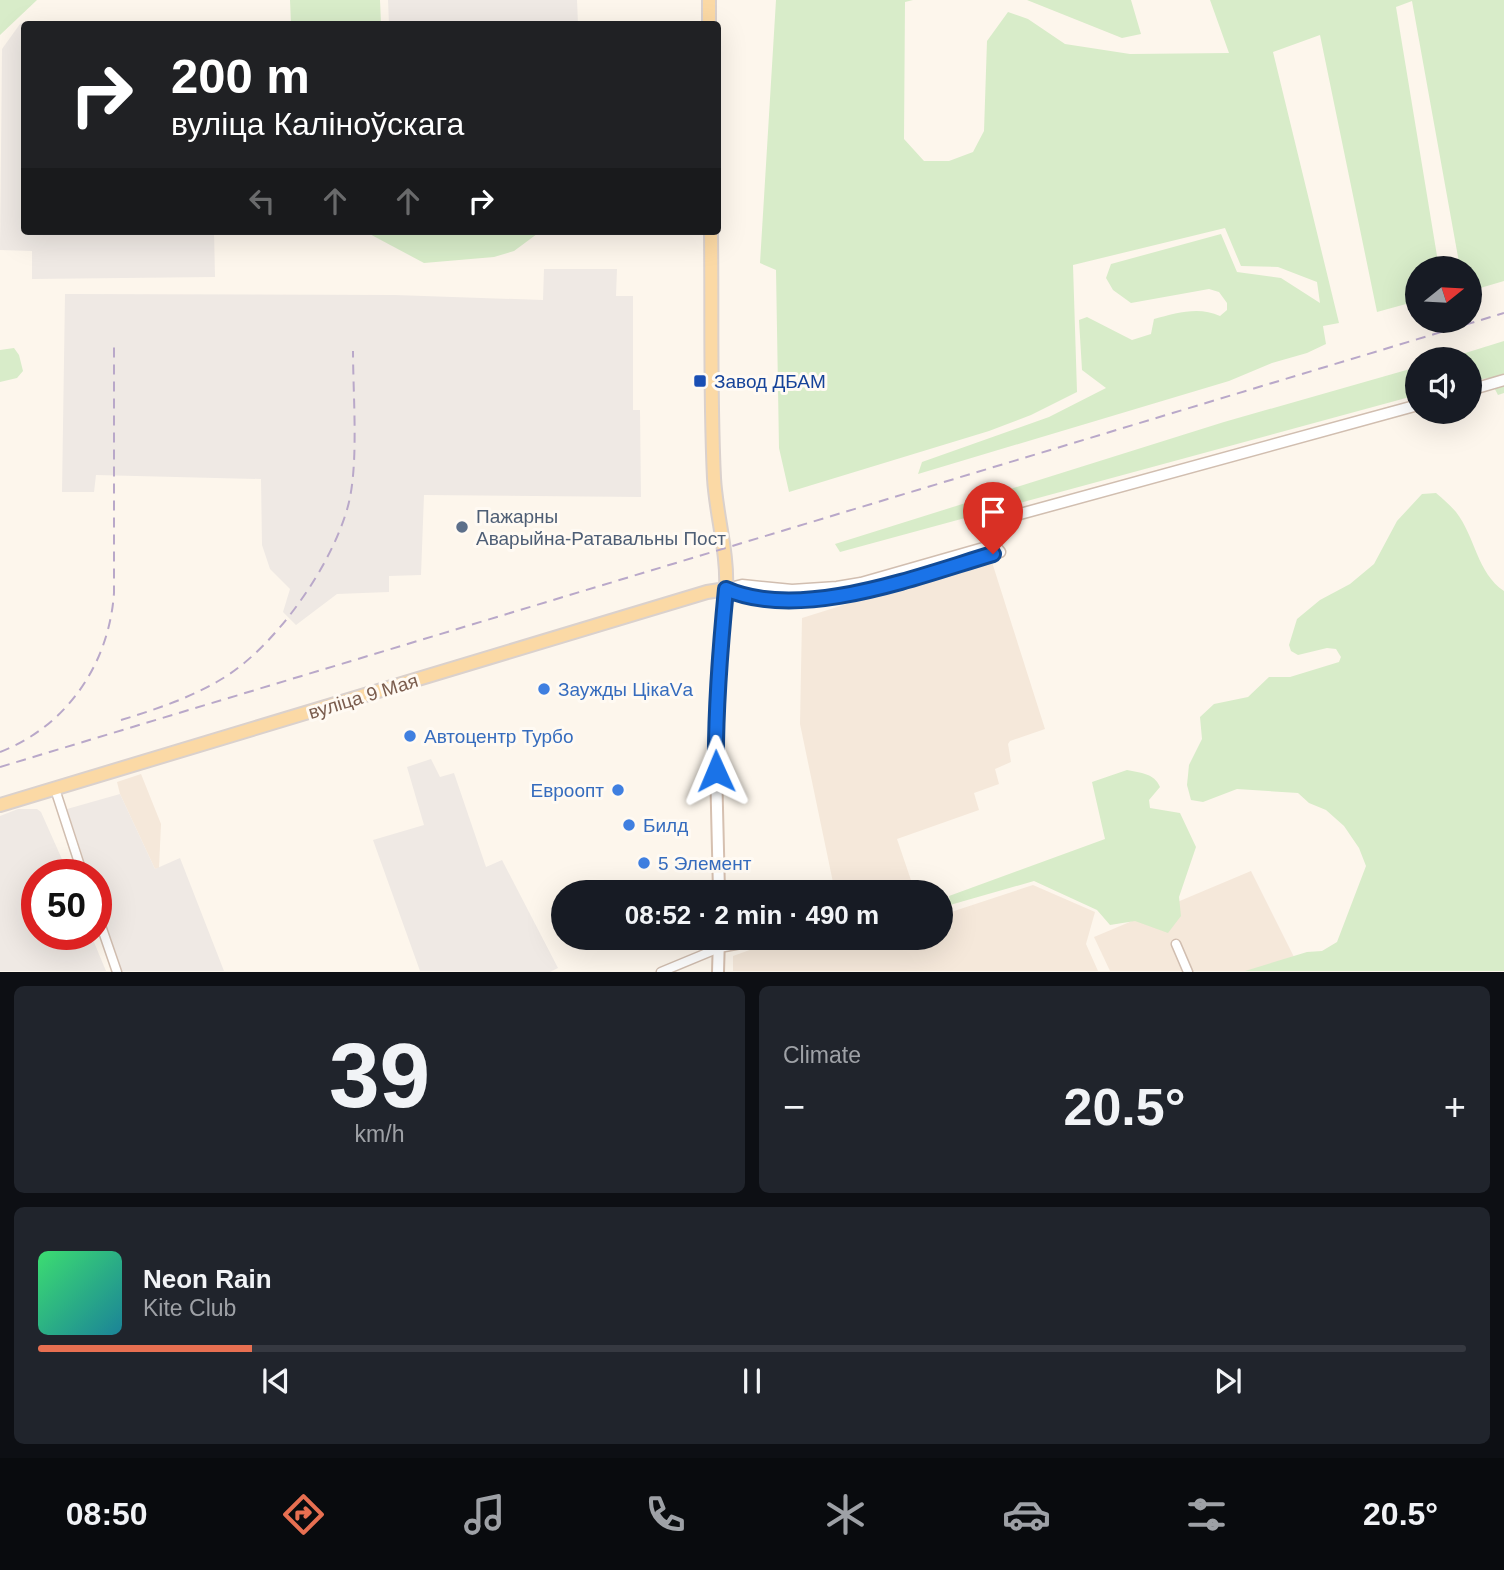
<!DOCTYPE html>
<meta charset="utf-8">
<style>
:root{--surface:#171b24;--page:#20242c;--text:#f1f3f6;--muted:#9ea1a6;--line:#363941;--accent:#e76f51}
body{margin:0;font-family:Arial,sans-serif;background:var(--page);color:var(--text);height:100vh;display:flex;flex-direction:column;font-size:26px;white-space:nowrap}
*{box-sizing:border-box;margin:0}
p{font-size:23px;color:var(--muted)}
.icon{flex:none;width:38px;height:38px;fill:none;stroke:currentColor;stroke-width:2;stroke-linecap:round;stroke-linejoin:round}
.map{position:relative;height:972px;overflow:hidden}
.side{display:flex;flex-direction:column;gap:14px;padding:14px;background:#0d0f14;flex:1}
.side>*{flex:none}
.banner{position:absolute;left:21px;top:21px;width:700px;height:214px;border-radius:7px;box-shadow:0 7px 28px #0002;background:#202124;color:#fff;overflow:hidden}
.needle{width:46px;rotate:72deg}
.controls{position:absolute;left:1405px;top:256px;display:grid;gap:14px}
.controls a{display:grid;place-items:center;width:77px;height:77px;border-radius:50%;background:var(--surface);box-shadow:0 7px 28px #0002;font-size:35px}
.speed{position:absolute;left:21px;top:859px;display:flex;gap:14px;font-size:35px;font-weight:700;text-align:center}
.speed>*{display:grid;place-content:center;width:91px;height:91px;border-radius:50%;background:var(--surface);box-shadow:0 7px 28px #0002;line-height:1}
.speed .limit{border:10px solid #d22;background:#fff;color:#111}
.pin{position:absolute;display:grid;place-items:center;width:60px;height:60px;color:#fff;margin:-72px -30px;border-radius:50% 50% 50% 0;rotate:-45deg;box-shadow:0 0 7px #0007}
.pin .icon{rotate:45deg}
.me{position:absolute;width:77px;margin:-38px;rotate:359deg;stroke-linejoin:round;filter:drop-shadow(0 0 5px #0008)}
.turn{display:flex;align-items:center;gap:24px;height:147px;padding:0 35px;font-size:32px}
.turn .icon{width:91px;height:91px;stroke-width:2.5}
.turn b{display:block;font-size:49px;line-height:60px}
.lanes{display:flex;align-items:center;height:66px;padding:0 35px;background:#0003;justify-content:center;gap:35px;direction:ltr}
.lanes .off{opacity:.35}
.big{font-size:52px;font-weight:700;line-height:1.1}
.side .tile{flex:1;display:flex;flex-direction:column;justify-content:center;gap:10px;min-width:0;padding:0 24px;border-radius:10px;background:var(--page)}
.side .dial{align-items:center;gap:0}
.dial b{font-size:91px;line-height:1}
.song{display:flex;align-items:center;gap:21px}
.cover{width:84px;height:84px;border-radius:10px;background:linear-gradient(135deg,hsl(140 70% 55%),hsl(190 70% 35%))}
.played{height:7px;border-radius:4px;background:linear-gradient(90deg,var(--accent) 15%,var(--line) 15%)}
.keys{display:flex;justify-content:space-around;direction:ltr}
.heat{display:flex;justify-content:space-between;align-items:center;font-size:38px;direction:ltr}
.side .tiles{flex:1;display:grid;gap:14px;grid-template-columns:1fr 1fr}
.tile:last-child{grid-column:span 2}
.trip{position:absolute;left:551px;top:880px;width:402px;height:70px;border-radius:35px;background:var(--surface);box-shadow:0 7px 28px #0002;font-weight:700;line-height:70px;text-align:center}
.menu{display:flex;height:112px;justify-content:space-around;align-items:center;background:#090b0e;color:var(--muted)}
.menu .icon{width:49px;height:49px}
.menu .selected{color:var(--accent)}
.menu b{font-size:32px;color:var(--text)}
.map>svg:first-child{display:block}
.residential{fill:#f5e8da}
.industrial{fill:#efe9e4}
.green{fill:#d8ecc9}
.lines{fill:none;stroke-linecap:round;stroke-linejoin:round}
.minor-casing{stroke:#d1beb0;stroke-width:11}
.tertiary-casing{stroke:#d1beb0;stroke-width:13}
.secondary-casing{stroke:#d6c0b0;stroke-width:14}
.primary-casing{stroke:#dad1cd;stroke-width:16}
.minor{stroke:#fff;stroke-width:8}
.tertiary{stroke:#fff;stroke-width:10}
.secondary{stroke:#fff;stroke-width:10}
.primary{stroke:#fbd9a5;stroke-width:12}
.rail{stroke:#b9a8c9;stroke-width:2;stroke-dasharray:10 7;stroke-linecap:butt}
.route-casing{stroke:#114b97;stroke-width:18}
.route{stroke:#1a73e8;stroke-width:12}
.transit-dot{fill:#1a4fb4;stroke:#fffaf3;stroke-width:2.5}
.service-dot{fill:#5c6f8a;stroke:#fffaf3;stroke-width:2.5}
.shop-dot{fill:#3f7fe0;stroke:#fffaf3;stroke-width:2.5}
.labels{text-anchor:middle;stroke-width:6;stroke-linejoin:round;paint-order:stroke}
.transit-label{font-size:19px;fill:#164399;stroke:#fffaf3;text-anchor:start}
.service-label{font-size:19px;fill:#4e5e75;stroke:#fffaf3;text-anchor:start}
.shop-label{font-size:19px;fill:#366cbe;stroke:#fffaf3;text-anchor:start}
.street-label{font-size:19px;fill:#7a5c4d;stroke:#fffaf3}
</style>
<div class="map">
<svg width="1504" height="972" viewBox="0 0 1504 972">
<rect width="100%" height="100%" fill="#fdf6ec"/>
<!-- residential -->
<path class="residential" d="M991 559 1045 729 1010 741 1008 744 1011 762 995 769 999 784 974 793 979 810 897 839 915 892H835L800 724 802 618Z
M141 774 161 824 159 868 155 869 120 794 117 782Z
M1251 871 1301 971H1110L1094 937Z
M1033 885 1095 912 1086 944 1098 971H733V956L783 938H942V915Z"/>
<!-- industrial -->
<path class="industrial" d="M388 0H577L578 24H389Z
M177 21 212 23V24H24V231H214L215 277 32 279V251L0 250 2 49 20 24 24 22Z
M544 269H617L616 296H633V410H640L641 497 424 495 421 575 389 576V592L337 594 296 625 283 612 290 589 270 569 262 545 261 479 96 475 94 492H62L65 294 395 295 543 300Z
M431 759 440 777 454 773 486 867 502 860 558 968 550 972 420 971 373 840 424 825 407 767Z
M120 794 155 869 180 858 224 971H122L96 896V875H89L67 809Z
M18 809H37L41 812 69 875H37V934L91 935 106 971H0V816Z"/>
<!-- green -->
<path class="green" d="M0 0H37L0 35Z
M290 0H380L381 24H291Z
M776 0H913L905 2 904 139 924 161H949L973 152 984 131 987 41 1008 12 1028 19 1065 44 1130 54 1229 53 1210 0H1504V281L1470 291V268H1460L1412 1 1396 7 1439 268H1418L1417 301 1377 312 1320 35 1273 52 1339 323 1323 326 1326 344 1307 353 1272 363 1229 381 918 474 922 462 1049 417 1106 388 1082 370 1079 320 1087 317 1132 340 1151 334 1154 319C1176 313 1199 306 1220 316L1227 310V303L1219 292 1209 289 1131 303 1113 290 1106 278 1111 264 1221 234 1237 272 1281 278 1320 303 1317 282 1278 267 1241 266 1225 228 1073 265 1077 392 1031 415 989 431 789 492 779 448 776 270 760 263Z
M1027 0H1131L1141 34 1122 38Z
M364 231H541L514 251 494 257 424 263Z
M1504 341V393L1498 395 1489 378 1470 381V359H1446Z
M14 348 19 355 23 371 17 378 0 382V350Z
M1417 367V395L840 552 835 544 1224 422Z
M1436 493C1443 499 1450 505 1456 512 1475 536 1477 573 1504 591V971H1245L1307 952 1322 951 1337 942 1366 866 1359 848 1344 826 1326 810 1309 803 1298 793 1237 789 1203 802 1191 800 1187 785 1189 765 1202 739 1200 717 1214 704 1248 697 1269 677H1290L1339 662 1341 657 1336 649 1327 648 1298 655 1291 651 1289 645 1297 619 1320 600 1350 584 1374 564 1397 521 1422 494Z
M1127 770C1141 773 1154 773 1160 787L1149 800 1150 808 1180 813 1196 847 1179 897 1181 916 1168 933 1135 921 1110 925 1097 910 1034 881 950 905 949 896 1105 839 1092 782Z"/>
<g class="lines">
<defs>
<path id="minor" d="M55 789 83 875
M96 911 117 972
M1176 944 1188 972
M661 972 719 948 741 944 759 938"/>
<path id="tertiary" d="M1470 390 1504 380
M994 545 993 540C1000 528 1008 520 1020 514L1418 405
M726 589C738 594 750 595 763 597 844 609 923 573 1000 552L994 545
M726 589 742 585 792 590 837 587 861 583 994 545"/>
<path id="secondary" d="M719 892 715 725 718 661 726 589
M718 972 719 938"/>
<path id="primary" d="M709 24V0
M0 805 707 592 726 589C728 552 716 515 714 478 710 396 712 313 711 231"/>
</defs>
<!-- minor casing -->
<use href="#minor" class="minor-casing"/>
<!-- tertiary casing -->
<use href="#tertiary" class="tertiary-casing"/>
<!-- secondary casing -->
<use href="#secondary" class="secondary-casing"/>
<!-- primary casing -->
<use href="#primary" class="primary-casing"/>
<!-- minor -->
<use href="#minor" class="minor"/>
<!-- tertiary -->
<use href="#tertiary" class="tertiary"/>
<!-- secondary -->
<use href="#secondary" class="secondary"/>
<!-- primary -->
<use href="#primary" class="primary"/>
<!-- rail -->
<path class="rail" d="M121 720C154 710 190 698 220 680 274 649 332 566 348 506 359 465 353 396 353 351
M0 752C67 726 109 664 114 593V343
M0 767 1504 313"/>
</g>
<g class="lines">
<defs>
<path id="route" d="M716 771C715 710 720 650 726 589 801 622 918 576 993 554"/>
</defs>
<!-- route casing -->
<use href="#route" class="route-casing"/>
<!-- route -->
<use href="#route" class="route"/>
</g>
<!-- markers -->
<rect class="transit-dot" x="693" y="374" width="14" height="14" rx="3.5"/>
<circle class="service-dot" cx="462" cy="527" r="7"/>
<g class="shop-dot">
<circle cx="544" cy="689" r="7"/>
<circle cx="410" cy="736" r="7"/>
<circle cx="618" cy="790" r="7"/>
<circle cx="629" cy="825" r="7"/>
<circle cx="644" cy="863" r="7"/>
</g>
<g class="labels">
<!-- transit labels -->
<g class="transit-label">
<text x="714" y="388">Завод ДБАМ</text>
</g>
<!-- service labels -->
<g class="service-label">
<text x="476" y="523">Пажарны<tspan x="476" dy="22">Аварыйна-Ратавальны Пост</tspan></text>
</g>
<!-- shop labels -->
<g class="shop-label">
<text x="558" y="696">Заужды ЦікаVа</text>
<text x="424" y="743">Автоцентр Турбо</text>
<text x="604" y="797" text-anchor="end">Евроопт</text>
<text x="643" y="832">Билд</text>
<text x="658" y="870">5 Элемент</text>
</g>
<!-- street labels -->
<g class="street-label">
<text transform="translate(363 696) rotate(-17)" y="7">вуліца 9 Мая</text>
</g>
</g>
</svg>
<div class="controls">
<a><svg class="needle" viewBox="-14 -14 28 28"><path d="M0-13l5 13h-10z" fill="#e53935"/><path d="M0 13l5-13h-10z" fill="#9ea1a6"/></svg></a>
<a><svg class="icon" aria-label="sound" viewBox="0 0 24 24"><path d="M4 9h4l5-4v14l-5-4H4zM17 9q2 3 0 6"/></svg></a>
</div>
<div class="speed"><div class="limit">50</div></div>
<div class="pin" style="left:993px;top:554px;background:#d93025"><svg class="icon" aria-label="arrive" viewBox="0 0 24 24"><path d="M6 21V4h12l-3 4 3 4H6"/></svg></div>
<svg class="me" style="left:716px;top:771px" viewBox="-20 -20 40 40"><path d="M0-17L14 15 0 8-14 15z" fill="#1a73e8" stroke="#fff" stroke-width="4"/></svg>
<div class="trip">08:52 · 2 min · 490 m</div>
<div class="banner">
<div class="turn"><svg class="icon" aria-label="right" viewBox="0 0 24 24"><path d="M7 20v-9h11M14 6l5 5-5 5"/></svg><div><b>200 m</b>вуліца Каліноўскага</div></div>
<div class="lanes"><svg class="icon off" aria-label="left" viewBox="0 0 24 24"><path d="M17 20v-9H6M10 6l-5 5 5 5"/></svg><svg class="icon off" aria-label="ahead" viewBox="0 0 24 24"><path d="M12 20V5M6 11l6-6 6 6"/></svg><svg class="icon off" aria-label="ahead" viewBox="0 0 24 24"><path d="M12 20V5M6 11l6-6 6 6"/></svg><svg class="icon" aria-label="right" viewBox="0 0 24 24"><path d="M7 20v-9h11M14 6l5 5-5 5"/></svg></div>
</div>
</div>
<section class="side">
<div class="tiles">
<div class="tile dial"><b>39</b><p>km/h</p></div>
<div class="tile"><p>Climate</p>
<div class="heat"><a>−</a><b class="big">20.5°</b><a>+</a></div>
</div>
<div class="tile">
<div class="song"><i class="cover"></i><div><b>Neon Rain</b><p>Kite Club</p></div></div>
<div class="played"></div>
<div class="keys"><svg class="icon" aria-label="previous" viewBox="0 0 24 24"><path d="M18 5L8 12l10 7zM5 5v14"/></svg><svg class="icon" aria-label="pause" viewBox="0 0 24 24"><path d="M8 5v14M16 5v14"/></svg><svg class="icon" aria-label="next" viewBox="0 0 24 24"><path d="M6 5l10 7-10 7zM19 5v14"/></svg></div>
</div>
</div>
</section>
<nav class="menu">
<b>08:50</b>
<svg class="icon selected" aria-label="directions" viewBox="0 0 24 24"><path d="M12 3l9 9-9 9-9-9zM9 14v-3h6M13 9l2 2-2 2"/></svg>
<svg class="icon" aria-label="music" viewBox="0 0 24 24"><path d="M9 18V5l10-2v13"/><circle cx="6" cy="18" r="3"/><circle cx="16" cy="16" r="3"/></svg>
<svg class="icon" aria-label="phone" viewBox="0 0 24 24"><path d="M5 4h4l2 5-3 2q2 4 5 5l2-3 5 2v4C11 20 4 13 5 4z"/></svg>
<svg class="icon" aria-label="climate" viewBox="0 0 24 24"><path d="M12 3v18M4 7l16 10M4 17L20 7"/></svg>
<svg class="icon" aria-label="car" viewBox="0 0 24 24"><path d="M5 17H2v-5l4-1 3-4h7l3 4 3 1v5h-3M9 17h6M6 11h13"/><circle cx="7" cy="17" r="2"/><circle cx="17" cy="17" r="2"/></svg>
<svg class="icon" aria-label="filters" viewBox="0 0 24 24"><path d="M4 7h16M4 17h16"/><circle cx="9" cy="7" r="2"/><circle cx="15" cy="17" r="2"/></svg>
<b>20.5°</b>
</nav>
